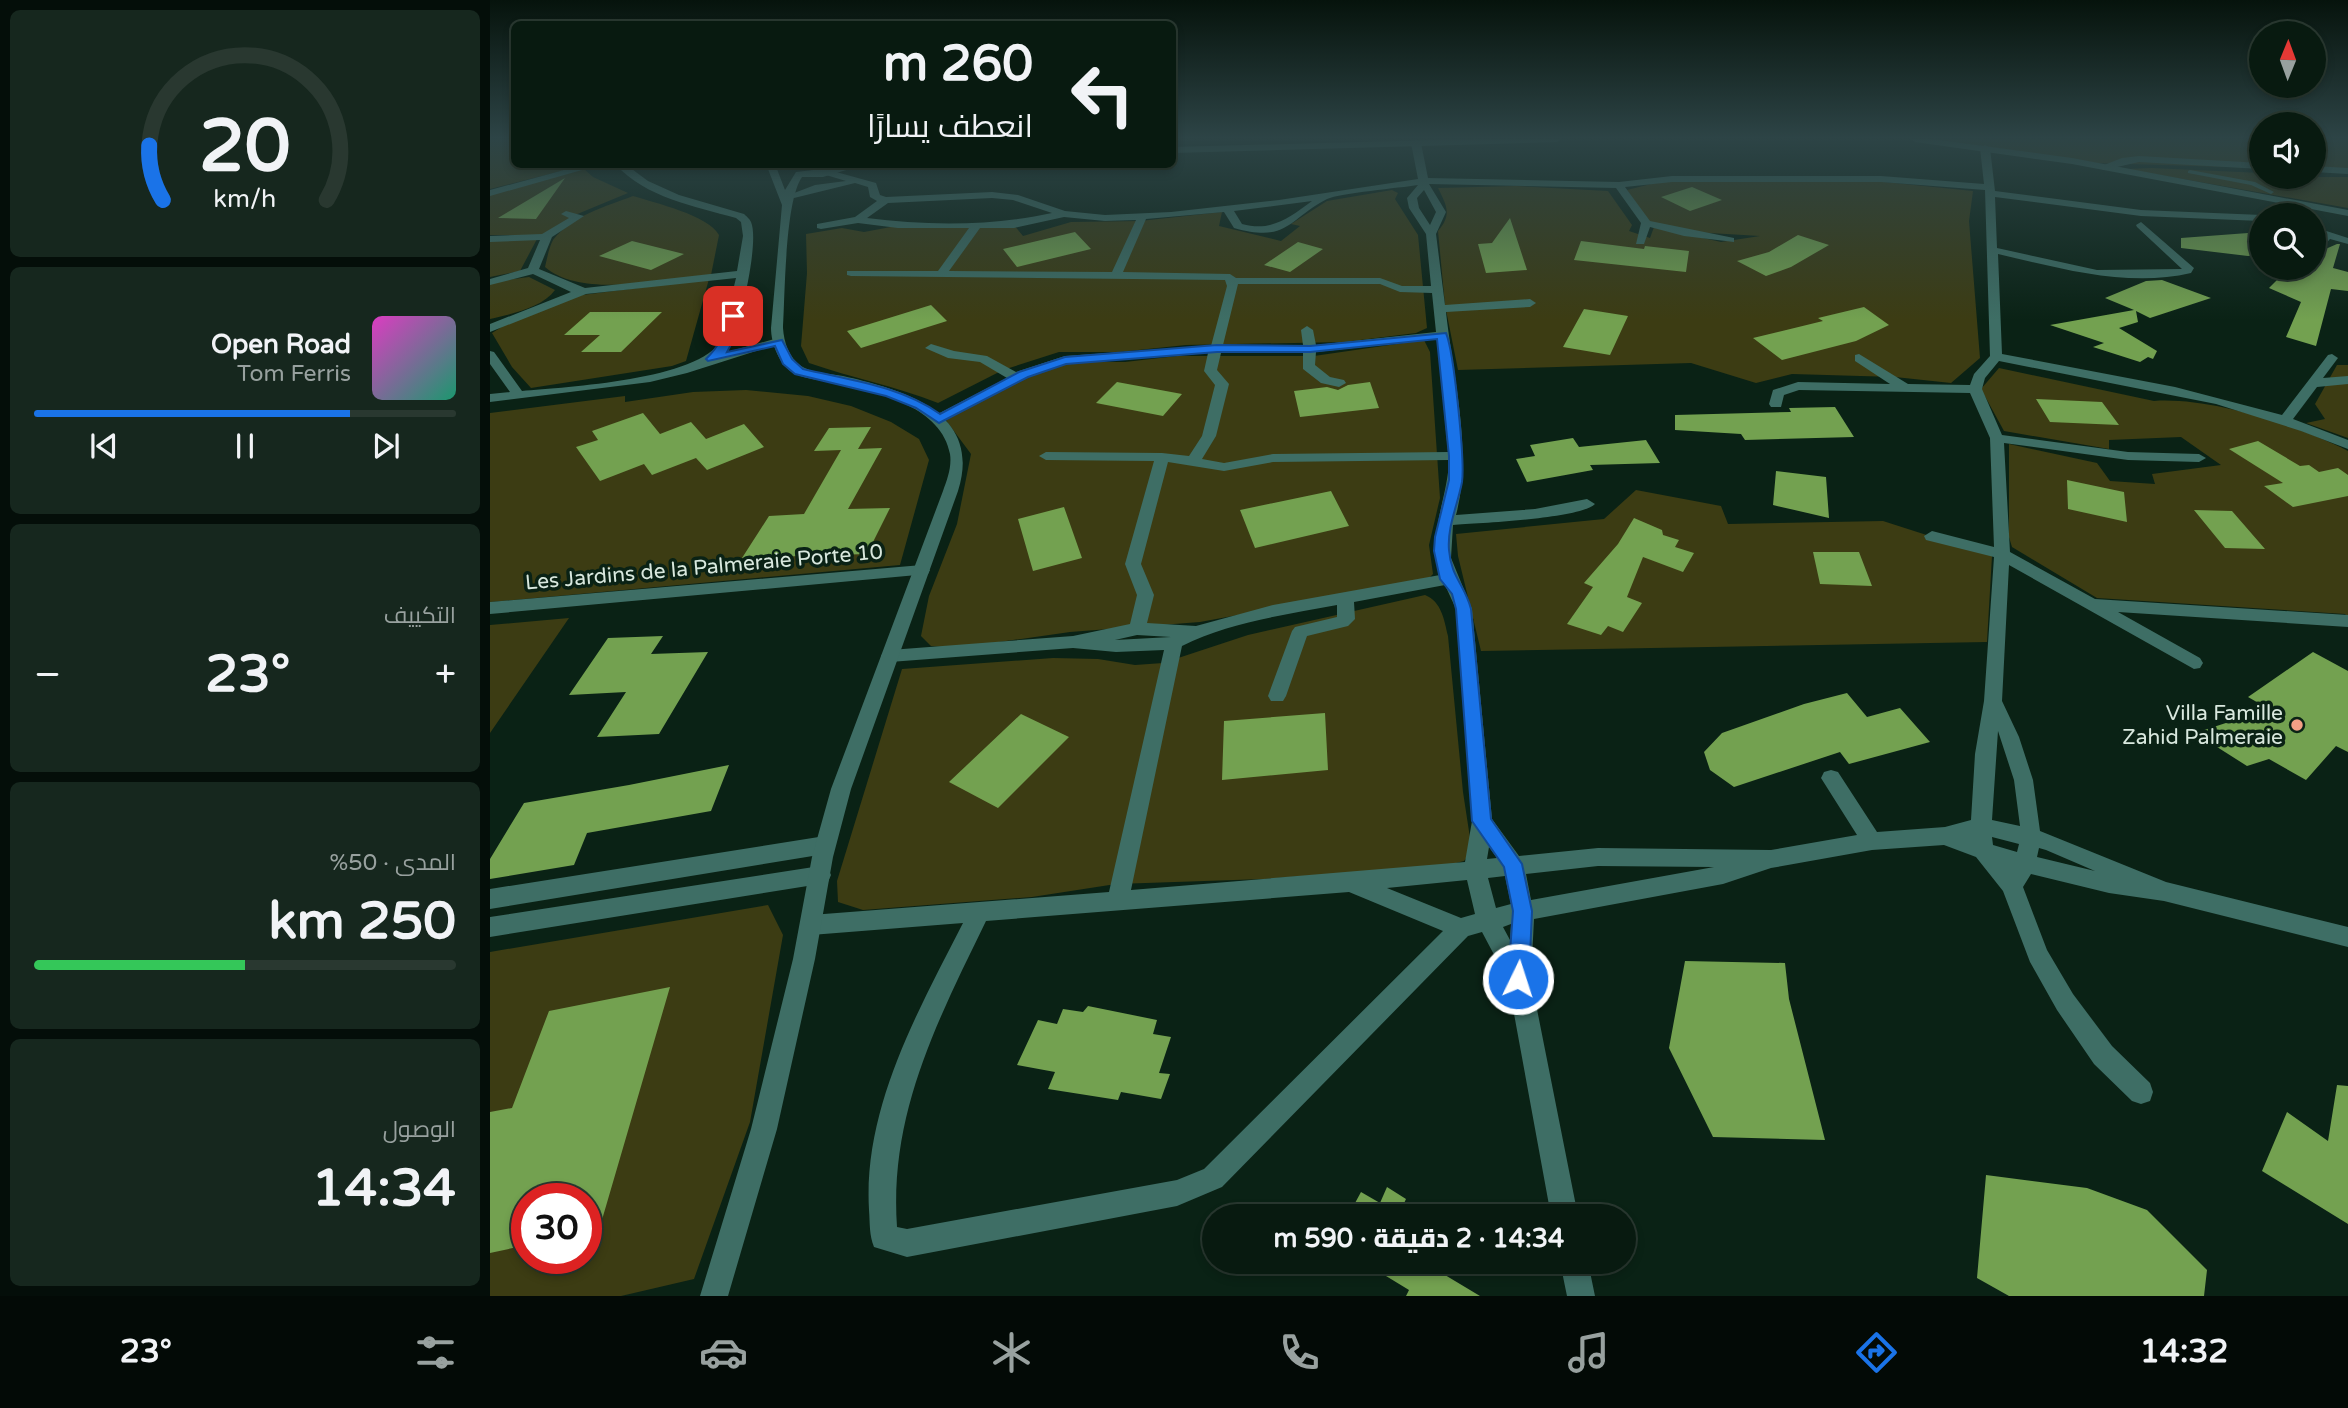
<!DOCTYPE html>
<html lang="ar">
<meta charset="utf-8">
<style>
:root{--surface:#081a10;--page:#16271e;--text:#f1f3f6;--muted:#98a19f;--line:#293830;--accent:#1a73e8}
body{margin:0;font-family:"Varela Round",Cairo,sans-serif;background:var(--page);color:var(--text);direction:rtl;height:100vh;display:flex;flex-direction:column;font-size:26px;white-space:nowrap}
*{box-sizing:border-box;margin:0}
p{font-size:23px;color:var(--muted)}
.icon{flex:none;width:38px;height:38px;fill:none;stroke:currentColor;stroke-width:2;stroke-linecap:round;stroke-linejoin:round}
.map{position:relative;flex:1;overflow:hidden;direction:ltr}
.sheet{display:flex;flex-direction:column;gap:10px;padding:10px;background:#040e09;width:490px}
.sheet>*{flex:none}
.banner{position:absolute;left:21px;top:21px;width:665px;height:147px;border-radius:10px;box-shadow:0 4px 10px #0003,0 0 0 2px var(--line);direction:rtl;background:#081a10;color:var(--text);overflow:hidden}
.needle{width:46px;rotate:1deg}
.controls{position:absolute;left:1759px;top:21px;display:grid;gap:14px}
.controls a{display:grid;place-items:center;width:77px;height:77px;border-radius:50%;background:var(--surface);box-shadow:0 4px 10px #0003,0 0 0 2px var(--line);font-size:35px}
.speed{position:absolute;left:21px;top:1183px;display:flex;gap:14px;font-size:35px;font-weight:700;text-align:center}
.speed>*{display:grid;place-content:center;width:91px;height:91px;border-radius:50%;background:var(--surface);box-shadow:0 4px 10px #0003,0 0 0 2px var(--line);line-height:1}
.speed .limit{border:10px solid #d22;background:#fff;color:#111}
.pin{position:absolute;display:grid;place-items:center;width:60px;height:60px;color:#fff;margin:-30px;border-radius:14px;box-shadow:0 4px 10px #0006}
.me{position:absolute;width:77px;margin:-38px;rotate:4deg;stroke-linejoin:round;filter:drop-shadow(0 0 5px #0008)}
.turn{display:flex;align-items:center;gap:24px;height:147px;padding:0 28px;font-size:32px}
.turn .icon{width:91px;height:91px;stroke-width:2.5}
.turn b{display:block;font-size:49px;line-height:60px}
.big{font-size:52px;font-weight:800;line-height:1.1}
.sheet .widget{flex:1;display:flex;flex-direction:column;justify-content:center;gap:10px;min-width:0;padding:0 24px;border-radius:10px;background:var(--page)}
.sheet .dial{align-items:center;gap:0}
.dial svg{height:182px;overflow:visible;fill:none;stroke:var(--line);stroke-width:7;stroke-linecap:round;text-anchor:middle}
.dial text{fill:var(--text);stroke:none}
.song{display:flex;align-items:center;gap:21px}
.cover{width:84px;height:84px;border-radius:10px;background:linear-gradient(135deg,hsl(310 70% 55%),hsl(160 70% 35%))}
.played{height:7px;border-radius:4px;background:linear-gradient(90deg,var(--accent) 75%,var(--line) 75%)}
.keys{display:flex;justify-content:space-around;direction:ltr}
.heat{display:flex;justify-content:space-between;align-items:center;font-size:38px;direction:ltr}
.charge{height:10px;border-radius:5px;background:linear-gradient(90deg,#34c759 50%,var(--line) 0)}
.trip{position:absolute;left:712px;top:1204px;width:434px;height:70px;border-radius:35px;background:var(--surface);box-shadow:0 4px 10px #0003,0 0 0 2px var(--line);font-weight:800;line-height:70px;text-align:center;direction:rtl}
.dock{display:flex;height:112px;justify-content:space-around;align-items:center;background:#030a06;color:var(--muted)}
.dock .icon{width:49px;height:49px}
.dock .on{color:var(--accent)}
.dock b{font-size:32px;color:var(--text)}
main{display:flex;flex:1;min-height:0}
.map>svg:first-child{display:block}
.green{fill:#3c3c13;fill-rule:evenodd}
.building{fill:#73a150}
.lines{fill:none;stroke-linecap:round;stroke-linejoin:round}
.service{fill:#3e6e65;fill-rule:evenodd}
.minor{fill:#3e6e65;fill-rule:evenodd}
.tertiary{fill:#3e6e65;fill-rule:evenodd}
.route{fill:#1a73e8;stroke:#114b97;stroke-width:2}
.poi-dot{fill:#f39f85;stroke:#0a2215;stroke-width:2.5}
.labels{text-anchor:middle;stroke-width:7;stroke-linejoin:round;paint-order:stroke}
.street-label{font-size:21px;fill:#d9e8de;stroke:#0a2215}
.poi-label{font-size:21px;fill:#d9e8de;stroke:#0a2215;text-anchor:end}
</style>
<main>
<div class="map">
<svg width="1858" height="1296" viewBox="0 0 1858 1296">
<rect width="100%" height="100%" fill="#0a2215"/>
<!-- green -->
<path class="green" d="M0 139H24V164L95 165 0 189Z
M1445 139H1771V168L1606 163Z
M1824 139H1858V172L1824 171Z
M1662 168 1771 173V177H1858V208L1636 169Z
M94 169 103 177 138 193 85 215 56 235H0V194Z
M1173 181 1394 182 1483 191 1479 221 1490 358 1461 383 1405 377 1302 374 1266 383 1201 363 968 370 955 305 948 231C962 215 957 206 948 188L1026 186 1118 191 1142 225 1139 231 1160 238 1164 227 1231 242 1270 236 1203 232 1160 223 1137 190Z
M902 190 908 193 905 199 928 235 937 328 926 333 854 342 696 345 629 352H569L513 370 448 403C405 386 362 378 319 363L311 346 317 273 316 234 352 228 374 232 406 226 524 225 533 236 581 222 650 221 732 212 729 226 791 241 810 226 801 224 837 201Z
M143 196C165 203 218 215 229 235L221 275C175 279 92 299 55 267 57 259 59 247 63 240 81 216 117 206 143 196Z
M47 239 30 271 0 277V240Z
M39 277 65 290C52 308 21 314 0 319V282Z
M219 279 196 361 182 366 41 388 22 367 2 333 23 320 92 295Z
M934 340 940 352 950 498 939 545 943 574 937 580 710 622 580 632 467 648 441 646 431 636 439 596 467 524 481 454 455 419 536 376 575 362H635L687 356H824Z
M1847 365H1858V438L1816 423 1835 419 1825 404Z
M1509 368 1664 401C1720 397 1807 425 1858 451V617L1855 614 1607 598 1522 547 1519 537V444L1607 463 1620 481 1665 484 1662 474 1731 465 1691 437 1619 440V449L1514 431 1491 389Z
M256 390 318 396 361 406 401 422 429 439 439 460 410 565 0 602V413L135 396V402L203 392Z
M1146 490 1231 506 1238 524 1393 521 1502 556 1497 642 991 651 968 556 966 534 1114 519Z
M935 595C952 602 954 620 958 636L973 792 982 851 974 861 954 866 774 879 626 884 542 897 373 910 348 902 347 881 412 669 563 658 608 659 645 665 673 663 758 635Z
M79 618 0 733V625Z
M278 905 293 935 260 1122 204 1279 131 1296H0V952ZM37 1199H96V1258H37Z"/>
<!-- building -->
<path class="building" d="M75 178 46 219 8 218Z
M1202 187 1232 200 1200 211 1171 197Z
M1020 218 1037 270 996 273 988 244 1002 243Z
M585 232 601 249 527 267 513 249Z
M1758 233 1771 244V255L1758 256 1691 248V238Z
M1308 235 1339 245 1301 267 1276 276 1247 261 1279 252Z
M142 241 194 254 161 270 109 256Z
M1091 241 1154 249 1155 246 1199 251 1196 272 1084 260Z
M808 242 833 249 800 272 774 265Z
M1847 244H1850L1843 268 1858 272V291L1841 289 1826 346 1796 337 1811 302 1779 288 1799 268H1824V254Z
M1672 280 1721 298 1660 318 1646 311 1648 322 1629 328 1667 351 1663 359 1658 357 1650 362 1603 347 1614 343 1560 325 1644 310 1615 298 1656 281Z
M441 305 457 321 371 348 357 331Z
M1374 307 1399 325 1366 341 1292 360 1263 338 1333 321 1328 318Z
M1094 309 1138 316 1120 355 1073 347Z
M100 312H172L131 352H91L110 335H74Z
M627 382 692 394 673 416 606 403Z
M880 382 889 408 810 417 804 391 837 387 848 390 858 385Z
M1546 399 1612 402 1629 425 1560 422Z
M1345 407 1364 437 1255 440 1251 434 1185 430V415L1301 412 1299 408Z
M153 413 170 434 201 422 216 439 254 424 274 447 217 470 206 458 162 475 154 464 110 481 86 447 108 440 102 431Z
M381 427 368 449 392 448 358 509 400 508 377 554 252 558 279 516 314 514 351 450 324 451 339 428Z
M1083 438 1089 447 1156 440 1170 463 1100 465 1103 470 1037 482 1026 459 1045 456 1040 445Z
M1768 441 1810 466 1819 465 1829 472 1848 468 1858 475V496L1803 507 1774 486 1793 483 1739 449Z
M1286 471 1336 477 1339 518 1283 505Z
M1577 480 1634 492 1637 522 1578 509Z
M841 491 859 526 765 548 750 510Z
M574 507 592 558 543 571 528 519Z
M1704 510 1742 511 1775 549 1735 548Z
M1144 518 1172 530 1173 535 1189 540 1185 547 1204 553 1193 572 1153 557 1137 597 1152 603 1133 632 1118 626 1111 635 1077 624 1103 587 1094 583 1128 544Z
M1323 552H1369L1382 586 1330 584Z
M173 636 161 654 218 652 169 734 107 737 136 692 79 695 118 638Z
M1823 652 1858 671V752L1846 746 1816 780 1779 759 1757 766 1705 733 1779 709 1758 697Z
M1357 693 1377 717 1410 708 1440 742 1359 764 1350 752 1244 787 1220 770 1214 752 1232 733 1314 704Z
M835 713 838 770 732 780 734 721Z
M531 714 579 737 508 808 459 782Z
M239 765 221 811 97 833 84 865 0 879V859L34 803 139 785Z
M1195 961 1295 963 1299 999 1335 1140 1223 1137 1179 1048Z
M180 987 102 1254H96V1199H37V1245L0 1253V1112L22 1108 59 1011Z
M598 1006 667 1020 663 1034 681 1037 669 1073 680 1074 671 1099 631 1092 628 1100 558 1089 565 1072 527 1065 548 1020 567 1024 573 1009 593 1012Z
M1847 1085 1858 1086V1224L1772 1171 1797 1112 1838 1141Z
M1496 1175 1597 1188 1657 1210 1717 1270 1714 1296H1519L1487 1278Z
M897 1187 916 1199 909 1214 912 1216H858L871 1192 890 1203Z
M873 1262H961L955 1275 990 1296H916L919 1290Z"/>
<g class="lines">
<!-- service -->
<path class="service" d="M1700 170 1765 182 1784 192 1781 194 1761 185 1698 173V171Z"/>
<!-- minor -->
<path class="minor" d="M926 140 931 143 938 178 1129 182 1182 176H1391L1494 184 1490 148 1495 145 1500 148 1505 191 1651 210 1772 215 1771 221 1651 216 1505 197 1507 248 1607 270 1692 269 1647 227 1646 225 1651 222 1704 268 1701 273C1637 288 1570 268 1508 254L1512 354 1685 387 1792 415 1838 355 1842 354 1848 358 1833 378 1858 376V384L1827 387 1803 419 1858 440V449L1811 431 1726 404 1509 361 1495 378 1492 389 1512 435 1638 452 1709 454 1716 458 1709 462 1638 460 1514 443 1520 552 1605 599 1858 615V627L1628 612 1710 658 1713 663 1710 668 1704 669 1519 565 1512 701 1529 737 1543 780 1550 831 1676 882 1858 927V947L1674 901 1619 893 1541 874 1533 887 1557 950 1583 994 1622 1046 1660 1083 1663 1092 1660 1101 1651 1104 1642 1101 1604 1064 1567 1010 1540 962 1513 891 1486 857 1454 845 1382 850 1281 868 1233 884 1044 919 1041 979 1088 1216H1061L1018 981 992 932 978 936 732 1187 687 1206 417 1257 384 1247C379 1235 380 1223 379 1210 373 1108 428 1011 473 923L321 935 313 932 310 925 313 918 321 915 619 892 674 650 626 652 583 648 400 662 394 661 391 656 394 651 400 650 583 636 640 624 647 595 635 564 664 461 556 460 549 456 556 452 672 453 699 456 712 436 725 385 714 371 718 353 576 364 538 377 449 423 444 422V416L517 378 490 362 458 358 435 348 441 344 464 351 497 356 526 372 575 356 721 346 737 286 735 280 361 276 357 275V271H448L479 228H408L368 223 331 229 327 228V224L365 217 387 201 380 197 378 187 365 183 304 198 299 195 325 185 356 181 336 175V171L339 170 386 183 390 195 396 197 502 192 528 195 575 211 615 215 681 212 789 200 928 179 921 143ZM1182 182H1391L1495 190 1500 356 1484 374 1480 385 1418 384 1369 354 1365 355V361L1400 384 1308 382 1283 390 1279 404 1281 407H1291L1294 395 1309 390 1480 393 1500 438 1504 547 1442 531 1434 536 1436 540 1504 557 1494 701 1485 754 1481 820 1455 827 1387 832 1348 772 1341 770 1334 772 1331 778 1367 835 1281 850 1108 848 1029 856 1002 819 982 609 961 558 963 525C989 523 1089 519 1105 504L1097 499 1045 509 966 515C983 453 963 376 956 312L1040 307 1046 303 1040 299 955 305 946 234 956 212 939 184 1126 188 1151 223 1146 244H1154L1160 227 1194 236 1244 242V238L1160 221 1135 187ZM928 185 917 198 919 208 936 234 941 286H912L890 278H746L740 274 633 272 656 219 734 212 744 228C798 243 797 220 837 199 850 193 910 188 928 185ZM934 190 946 212 940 225 929 208 927 198ZM502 198 523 200 562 213C503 226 438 226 377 218L398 203ZM822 201C799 218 781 232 752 224L744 211ZM574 217 615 221 646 220 622 272 459 271 490 228H524ZM748 284H890L910 292 942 293 946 332 826 345 823 330 817 326 811 330 813 345H733ZM947 339 958 452 783 454 734 463 712 459 726 436 739 384 727 370 731 353H813V369L831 383 849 387 856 383 854 380 840 377 825 365 826 352ZM959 460C958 499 936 537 950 575L783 605 706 626 657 623 664 595 651 564 678 462 734 471 783 462ZM955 585 966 609 982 821 975 862 641 890 692 646C739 622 795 615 847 605V617L805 627 802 631 778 696 781 701H793L796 696 817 636 858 626 865 619 864 602ZM647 635 681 637 625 640ZM1508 731 1524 780 1530 826 1502 820ZM1502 837 1529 844 1527 852 1503 845ZM999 847 1007 858 997 859ZM1549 848 1556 850 1605 871 1547 857ZM1108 866 1224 867 1041 900 1036 874ZM1015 876 1021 904 1006 908 998 878ZM977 880 985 914 971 918 897 888ZM859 892 953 931 714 1169 687 1180 417 1229 407 1227C399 1113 448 1020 496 921ZM1021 924 1020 940 1013 927Z
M1649 156 1771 163V169L1649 162 1614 170 1609 167 1632 158Z
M96 164H113L0 196V190Z
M125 164H135L158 181 189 195 254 214C256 216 260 219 261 222 270 242 249 332 237 352L288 338 294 342 197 373 160 382 0 402V394L20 392 0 364V351L4 352 32 391C76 387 210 380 231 340L246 278 96 294 0 332V324L81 292 43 274 0 285V279L38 268 50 240 0 242V236L52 234 79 218 71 214 76 211 94 216 62 237 49 269 95 288 247 271 253 236 251 222 246 218C204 206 156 198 125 164Z
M1824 166 1858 168V174L1824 172Z
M1824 227 1858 238V244L1840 239 1829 251 1824 252V244L1831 236 1824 233Z
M432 565 440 570 438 574 0 614V602Z
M335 836 342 839 345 845 342 851 335 854 0 909V889Z
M330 866 338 868 341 875 338 882 330 884 0 937V917Z
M1070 1262H1098L1105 1296H1077Z"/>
<!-- tertiary -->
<path class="tertiary" d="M984 139H1071L1067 142 682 153V147Z
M1421 139H1442L1582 158 1858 210V216L1582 164 1425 142Z
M276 164H285L295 190 306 172 376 164 333 177H312C295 201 295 294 293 328 294 343 299 357 311 366 321 373 341 374 353 376 414 390 493 412 468 491L361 789 343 857 325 959 287 1129 238 1296H210L261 1129 303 959 322 857 341 789 453 491C457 480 462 467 460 454 452 408 391 393 353 384 338 381 319 380 305 374 290 366 281 344 281 328L292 205Z"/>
</g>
<!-- sky -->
<linearGradient id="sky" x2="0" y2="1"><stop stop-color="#06130c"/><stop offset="0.43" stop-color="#2d4446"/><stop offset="1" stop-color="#2d4446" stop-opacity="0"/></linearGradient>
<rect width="1858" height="320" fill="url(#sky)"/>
<!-- route -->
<path class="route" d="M243 313 248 316 245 337 237 352 292 340 302 359 313 369C359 380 411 386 450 414L529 372 575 357 727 345 820 346 956 333C964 352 975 461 972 482 968 504 957 527 959 550 961 577 975 585 981 609L1001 819 1032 864 1042 911 1039 979 1036 986 1028 989 1021 986 1018 979 1023 911 1014 867 982 821 966 609 962 594 950 579 944 551 945 537 959 480V456L947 339 820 352H727L576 364 538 377 449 423 426 408 396 396 305 374 293 364 285 346 218 361 216 359C230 345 234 335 238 316Z"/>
<!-- markers -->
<circle class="poi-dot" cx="1807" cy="725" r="7"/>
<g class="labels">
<!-- street labels -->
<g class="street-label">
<text transform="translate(214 567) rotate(-5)" y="7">Les Jardins de la Palmeraie Porte 10</text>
</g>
<!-- poi labels -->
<g class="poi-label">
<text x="1793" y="720">Villa Famille<tspan x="1793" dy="24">Zahid Palmeraie</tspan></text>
</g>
</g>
</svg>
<div class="controls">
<a><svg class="needle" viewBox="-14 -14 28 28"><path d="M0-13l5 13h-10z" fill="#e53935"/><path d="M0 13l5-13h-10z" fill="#98a19f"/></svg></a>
<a><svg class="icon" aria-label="sound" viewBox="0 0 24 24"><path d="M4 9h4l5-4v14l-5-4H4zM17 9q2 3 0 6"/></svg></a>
<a><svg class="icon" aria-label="search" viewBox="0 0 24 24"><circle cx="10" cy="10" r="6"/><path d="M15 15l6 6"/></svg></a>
</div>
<div class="speed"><div class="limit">30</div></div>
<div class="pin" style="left:243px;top:316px;background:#d93025"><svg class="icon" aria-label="arrive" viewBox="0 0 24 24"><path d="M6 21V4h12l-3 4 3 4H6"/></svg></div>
<svg class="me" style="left:1028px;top:979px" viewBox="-20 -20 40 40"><circle r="17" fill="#1a73e8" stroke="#fff" stroke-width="3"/><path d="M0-11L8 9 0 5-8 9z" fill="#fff"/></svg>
<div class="trip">14:34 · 2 دقيقة · 590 m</div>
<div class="banner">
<div class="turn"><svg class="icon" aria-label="left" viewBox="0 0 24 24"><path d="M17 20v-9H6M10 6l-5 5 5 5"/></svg><div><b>260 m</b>انعطف يسارًا</div></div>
</div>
</div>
<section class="sheet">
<div class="widget dial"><svg viewBox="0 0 100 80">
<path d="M14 69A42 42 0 1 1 86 69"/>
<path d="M14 69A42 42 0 0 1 8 45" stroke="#1a73e8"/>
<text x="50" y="56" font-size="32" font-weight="700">20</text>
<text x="50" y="72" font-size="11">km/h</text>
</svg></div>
<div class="widget">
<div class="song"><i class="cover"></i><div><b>Open Road</b><p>Tom Ferris</p></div></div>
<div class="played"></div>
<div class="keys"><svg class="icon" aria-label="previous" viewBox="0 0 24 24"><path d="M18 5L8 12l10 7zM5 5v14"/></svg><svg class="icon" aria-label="pause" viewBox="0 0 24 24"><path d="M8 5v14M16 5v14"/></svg><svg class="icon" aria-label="next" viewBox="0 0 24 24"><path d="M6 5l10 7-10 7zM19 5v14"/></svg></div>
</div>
<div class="widget"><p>التكييف</p>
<div class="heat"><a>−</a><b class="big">23°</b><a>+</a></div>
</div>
<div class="widget"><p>المدى · 50%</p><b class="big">250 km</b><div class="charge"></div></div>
<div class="widget"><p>الوصول</p><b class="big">14:34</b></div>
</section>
</main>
<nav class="dock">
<b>14:32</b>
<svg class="icon on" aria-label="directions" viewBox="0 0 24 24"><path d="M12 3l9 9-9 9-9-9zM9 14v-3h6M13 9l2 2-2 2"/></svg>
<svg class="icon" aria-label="music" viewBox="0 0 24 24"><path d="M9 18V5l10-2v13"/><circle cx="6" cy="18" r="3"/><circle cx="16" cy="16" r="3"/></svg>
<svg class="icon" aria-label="phone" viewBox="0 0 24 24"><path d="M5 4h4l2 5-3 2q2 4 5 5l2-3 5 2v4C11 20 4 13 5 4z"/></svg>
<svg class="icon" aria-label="climate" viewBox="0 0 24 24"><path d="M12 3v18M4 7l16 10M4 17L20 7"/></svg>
<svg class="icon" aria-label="car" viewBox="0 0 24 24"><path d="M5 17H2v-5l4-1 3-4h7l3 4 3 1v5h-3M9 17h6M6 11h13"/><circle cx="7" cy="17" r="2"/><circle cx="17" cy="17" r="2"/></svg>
<svg class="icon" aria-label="filters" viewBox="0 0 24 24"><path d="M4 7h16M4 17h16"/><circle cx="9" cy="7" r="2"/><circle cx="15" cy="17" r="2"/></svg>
<b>23°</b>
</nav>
